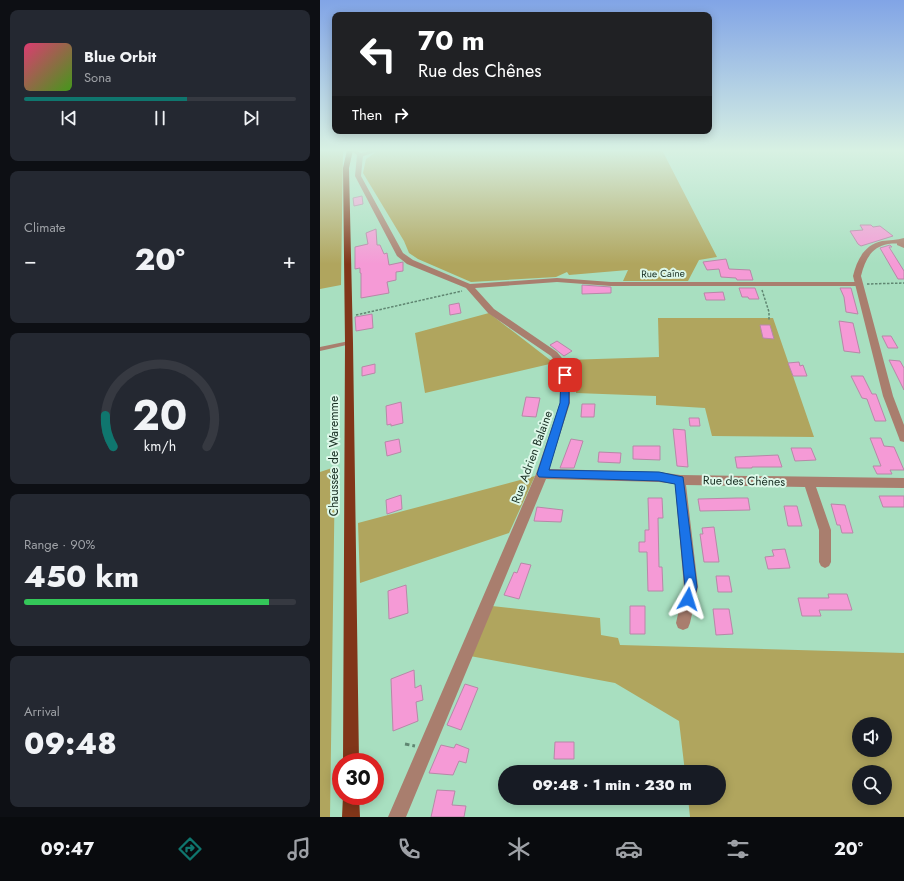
<!DOCTYPE html>
<meta charset="utf-8">
<style>
:root{--surface:#171b24;--page:#242831;--text:#f1f3f6;--muted:#9ea1a6;--line:#363941;--accent:#0f766e}
body{margin:0;font-family:Jost,sans-serif;background:var(--page);color:var(--text);height:100vh;display:flex;flex-direction:column;font-size:15px;white-space:nowrap}
*{box-sizing:border-box;margin:0}
p{font-size:13px;color:var(--muted)}
.icon{flex:none;width:22px;height:22px;fill:none;stroke:currentColor;stroke-width:2;stroke-linecap:round;stroke-linejoin:round}
.map{position:relative;flex:1;overflow:hidden}
.sheet{display:flex;flex-direction:column;gap:10px;padding:10px;background:#0d0f14;width:320px}
.sheet>*{flex:none}
.guide{position:absolute;left:12px;top:12px;width:380px;height:122px;border-radius:8px;box-shadow:0 2px 10px #0003;background:#202124;color:#fff;overflow:hidden}
.buttons{position:absolute;left:532px;top:717px;display:grid;gap:8px}
.buttons a{display:grid;place-items:center;width:40px;height:40px;border-radius:50%;background:var(--surface);box-shadow:0 2px 10px #0003;font-size:20px}
.speed{position:absolute;left:12px;top:753px;display:flex;gap:8px;font-size:20px;font-weight:700;text-align:center}
.speed>*{display:grid;place-content:center;width:52px;height:52px;border-radius:50%;background:var(--surface);box-shadow:0 2px 10px #0003;line-height:1}
.speed .limit{border:6px solid #d22;background:#fff;color:#111}
.pin{position:absolute;display:grid;place-items:center;width:34px;height:34px;color:#fff;margin:-17px;border-radius:8px;box-shadow:0 2px 6px #0006}
.me{position:absolute;width:44px;margin:-22px;rotate:6deg;stroke-linejoin:round;filter:drop-shadow(0 0 3px #0008)}
.turn{display:flex;align-items:center;gap:14px;height:84px;padding:0 20px;font-size:18px}
.turn .icon{width:52px;height:52px;stroke-width:2.5}
.turn b{display:block;font-size:28px;line-height:34px}
.then{display:flex;align-items:center;height:38px;padding:0 20px;background:#0003;gap:8px;font-size:15px}
.big{font-size:30px;font-weight:800;line-height:1.1}
.sheet .tile{flex:1;display:flex;flex-direction:column;justify-content:center;gap:6px;min-width:0;padding:0 14px;border-radius:8px;background:var(--page)}
.sheet .dial{align-items:center;gap:0}
.dial svg{height:104px;overflow:visible;fill:none;stroke:var(--line);stroke-width:7;stroke-linecap:round;text-anchor:middle}
.dial text{fill:var(--text);stroke:none}
.song{display:flex;align-items:center;gap:12px}
.cover{width:48px;height:48px;border-radius:6px;background:linear-gradient(135deg,hsl(340 70% 55%),hsl(100 70% 35%))}
.played{height:4px;border-radius:2px;background:linear-gradient(90deg,var(--accent) 60%,var(--line) 60%)}
.keys{display:flex;justify-content:space-around;direction:ltr}
.heat{display:flex;justify-content:space-between;align-items:center;font-size:22px;direction:ltr}
.charge{height:6px;border-radius:3px;background:linear-gradient(90deg,#34c759 90%,var(--line) 0)}
.trip{position:absolute;left:178px;top:765px;width:228px;height:40px;border-radius:20px;background:var(--surface);box-shadow:0 2px 10px #0003;font-weight:800;line-height:40px;text-align:center}
.tabs{display:flex;height:64px;justify-content:space-around;align-items:center;background:#090b0e;color:var(--muted)}
.tabs .icon{width:28px;height:28px}
.tabs .selected{color:var(--accent)}
.tabs b{font-size:18px;color:var(--text)}
main{display:flex;flex:1;min-height:0}
.map>svg:first-child{display:block}
.green{fill:#b0a55e;fill-rule:evenodd}
.building{fill:#f59ad6;stroke:#b788a7}
.lines{fill:none;stroke-linecap:round;stroke-linejoin:round}
.path-far1{stroke:#5f8671;stroke-width:1.5;stroke-dasharray:2.5 1.5;stroke-linecap:butt}
.path{stroke:#5f8671;stroke-width:3;stroke-dasharray:4.5 3;stroke-linecap:butt}
.service{fill:#a97e6e;fill-rule:evenodd}
.minor{fill:#a97e6e;fill-rule:evenodd}
.tertiary{fill:#a97e6e;fill-rule:evenodd}
.primary{fill:#813619;fill-rule:evenodd}
.route{fill:#1a73e8;stroke:#114b97}
.labels{text-anchor:middle;stroke-width:4;stroke-linejoin:round;paint-order:stroke}
.far-street-label{font-size:10px;fill:#162c21;stroke:#ddf8e9}
.street-label{font-size:12px;fill:#162c21;stroke:#ddf8e9}
</style>
<main>
<section class="sheet">
<div class="tile">
<div class="song"><i class="cover"></i><div><b>Blue Orbit</b><p>Sona</p></div></div>
<div class="played"></div>
<div class="keys"><svg class="icon" aria-label="previous" viewBox="0 0 24 24"><path d="M18 5L8 12l10 7zM5 5v14"/></svg><svg class="icon" aria-label="pause" viewBox="0 0 24 24"><path d="M8 5v14M16 5v14"/></svg><svg class="icon" aria-label="next" viewBox="0 0 24 24"><path d="M6 5l10 7-10 7zM19 5v14"/></svg></div>
</div>
<div class="tile"><p>Climate</p>
<div class="heat"><a>−</a><b class="big">20°</b><a>+</a></div>
</div>
<div class="tile dial"><svg viewBox="0 0 100 80">
<path d="M14 69A42 42 0 1 1 86 69"/>
<path d="M14 69A42 42 0 0 1 8 45" stroke="#0f766e"/>
<text x="50" y="56" font-size="32" font-weight="700">20</text>
<text x="50" y="72" font-size="11">km/h</text>
</svg></div>
<div class="tile"><p>Range · 90%</p><b class="big">450 km</b><div class="charge"></div></div>
<div class="tile"><p>Arrival</p><b class="big">09:48</b></div>
</section>
<div class="map">
<svg width="584" height="817" viewBox="0 0 584 817">
<rect width="100%" height="100%" fill="#a8dfc0"/>
<!-- green -->
<path class="green" d="M0 150H23L21 285 0 289Z
M65 150H342L397 257 379 260 368 281H303L308 270 249 275 247 272 236 277 151 282 98 259 89 253 84 241 43 173 46 159 58 151Z
M169 313 234 363 105 393 95 333Z
M338 318H453L494 437 392 436 385 408 336 405V396L256 393V375L246 360 339 357Z
M15 467 10 817H0V472Z
M215 476 189 533 40 583 38 523Z
M172 606 280 618 281 635 298 638 300 645 584 653V817H370L368 798H399V772H365L359 721 295 683 150 656ZM539 724H565V750H539ZM539 772H565V798H539Z"/>
<!-- building -->
<path class="building" d="M42 196 43 204 34 206 33 198Z
M540 225H551L553 227 560 226 573 236 541 246 538 244 530 231 543 230Z
M56 229 57 245H60L64 254 67 253 69 265 83 262V271L76 272V280L67 282 69 293 41 298V273H40V268L35 269V247L48 244 46 233Z
M570 245 572 247H569L584 271V279H578L560 248Z
M406 259 409 269 430 270 433 280H417L416 278 401 277 399 269 387 270 383 262Z
M262 285 291 287V293L262 294Z
M419 288H435L439 299H429L428 297H422Z
M520 288H531L538 314 526 312 524 297Z
M403 292 405 300H386L384 293Z
M139 303 141 313 130 315 129 305Z
M52 314 53 328 36 331 35 317Z
M519 321 533 323 540 353 524 351Z
M440 325H450L454 339 443 338Z
M562 336H571L578 348H568Z
M237 341 252 351 244 356 230 345Z
M569 360 580 361 584 368V390Z
M479 362 480 366 483 365 487 376H473L468 363Z
M55 364V373L42 376V367Z
M531 376H543L552 394H556L566 421H555L547 399 542 398Z
M206 397 220 398 216 417 202 416Z
M81 402 83 423 71 426V424L67 425 66 406Z
M262 404H275L274 417H261Z
M369 418H379L380 426H370Z
M353 429 365 430 368 467 357 466Z
M550 438H561L564 446 574 447 584 470H570L572 474H557L553 466H561Z
M79 439 81 452 67 456 65 442Z
M251 439 263 441 254 468H240Z
M313 446H340V460L313 459Z
M471 448H491L496 460 475 461Z
M279 452 301 453 300 463 278 462Z
M458 455 462 467H432V468H417L415 457Z
M81 495 82 509 67 514 66 500Z
M559 496H584V507H563Z
M328 498H342L343 518H338L339 567H342L343 591H328L327 552H319V542H325V530H329Z
M417 498H428L430 510 380 511 378 499Z
M511 504 525 505 533 533H522L520 525H517Z
M464 506H477L482 526H468Z
M217 507 243 510 241 522 214 521Z
M394 527 399 562H384L380 534H383L382 528Z
M465 549 470 568 448 569 445 557 454 556 452 550Z
M201 563 211 565 199 599 184 595 194 572 197 573Z
M396 576H409L412 592H398Z
M86 585 88 613 69 619 68 591Z
M508 594H527L532 610H499L501 616H482L478 598H509Z
M310 606H325V634H310Z
M393 609H409L413 634 396 635Z
M94 670 95 688 101 685 103 700 96 702 98 721 73 731 71 679Z
M145 684 158 688 141 730 127 725Z
M235 742H254V759H234Z
M136 744 149 749 146 763 139 761 133 775 109 773 121 745 134 748Z
M117 790 135 791 132 805 146 806 144 817H111Z"/>
<g class="lines">
<!-- path-far1 -->
<path class="path-far1" d="M547 284 584 283
M442 290 449 312V321
M36 315 142 291"/>
<!-- path -->
<path class="path" d="M85 744 95 746"/>
<!-- service -->
<path class="service" d="M29 341 31 342V344L0 351V347Z"/>
<!-- minor -->
<path class="minor" d="M40 153 43 155 41 176 83 253 93 260 150 284 237 278 291 282H538L542 284 538 286H291L237 282 155 288 174 309 237 352 246 363 250 375V403L229 469 339 472 360 475 584 478V488L496 487 511 530V562L509 566 505 568 501 566 499 562V530L485 487 366 485 378 587 370 623 368 628 363 630 358 628 356 623 364 587 355 484 339 482 226 479 86 817H68L216 474 240 403V375L237 364 231 356 168 313 146 288 87 264 77 256 35 176 37 155Z
M577 241 584 243V248L577 245Z"/>
<!-- tertiary -->
<path class="tertiary" d="M30 150H35L41 153 55 150H62L40 157Z
M584 238V243C579 244 573 243 568 244 551 247 545 260 541 276L573 396 584 425V442L580 441 579 438 563 396 533 276C537 260 544 245 562 241 569 240 577 240 584 238Z"/>
<!-- primary -->
<path class="primary" d="M27 150H33L29 168 33 343 39 762H23L25 343 23 168Z
M23 796H39L40 817H22Z"/>
</g>
<!-- sky -->
<linearGradient id="sky" x2="0" y2="1"><stop stop-color="#81a4e6"/><stop offset="0.57" stop-color="#d8f1e3"/><stop offset="1" stop-color="#d8f1e3" stop-opacity="0"/></linearGradient>
<rect width="584" height="264" fill="url(#sky)"/>
<!-- route -->
<path class="route" d="M245 372 249 375V403L229 470 339 472 363 477 377 587 373 603 368 605 364 603 362 599 365 587 355 484 339 481 219 477 217 474 240 403 241 375Z"/>
<g class="labels">
<!-- far-street labels -->
<g class="far-street-label">
<text transform="translate(343 273) rotate(-1)" y="4">Rue Caîne</text>
</g>
<!-- street labels -->
<g class="street-label">
<text transform="translate(14 456) rotate(-90)" y="4">Chaussée de Waremme</text>
<text transform="translate(212 457) rotate(-70)" y="4">Rue Adrien Balaine</text>
<text transform="translate(424 481) rotate(1)" y="4">Rue des Chênes</text>
</g>
</g>
</svg>
<div class="buttons">
<a><svg class="icon" aria-label="sound" viewBox="0 0 24 24"><path d="M4 9h4l5-4v14l-5-4H4zM17 9q2 3 0 6"/></svg></a>
<a><svg class="icon" aria-label="search" viewBox="0 0 24 24"><circle cx="10" cy="10" r="6"/><path d="M15 15l6 6"/></svg></a>
</div>
<div class="speed"><div class="limit">30</div></div>
<div class="pin" style="left:245px;top:375px;background:#d93025"><svg class="icon" aria-label="arrive" viewBox="0 0 24 24"><path d="M6 21V4h12l-3 4 3 4H6"/></svg></div>
<svg class="me" style="left:368px;top:599px" viewBox="-20 -20 40 40"><path d="M0-17L14 15 0 8-14 15z" fill="#1a73e8" stroke="#fff" stroke-width="4"/></svg>
<div class="trip">09:48 · 1 min · 230 m</div>
<div class="guide">
<div class="turn"><svg class="icon" aria-label="left" viewBox="0 0 24 24"><path d="M17 20v-9H6M10 6l-5 5 5 5"/></svg><div><b>70 m</b>Rue des Chênes</div></div>
<div class="then">Then<svg class="icon" aria-label="right" viewBox="0 0 24 24"><path d="M7 20v-9h11M14 6l5 5-5 5"/></svg></div>
</div>
</div>
</main>
<nav class="tabs">
<b>09:47</b>
<svg class="icon selected" aria-label="directions" viewBox="0 0 24 24"><path d="M12 3l9 9-9 9-9-9zM9 14v-3h6M13 9l2 2-2 2"/></svg>
<svg class="icon" aria-label="music" viewBox="0 0 24 24"><path d="M9 18V5l10-2v13"/><circle cx="6" cy="18" r="3"/><circle cx="16" cy="16" r="3"/></svg>
<svg class="icon" aria-label="phone" viewBox="0 0 24 24"><path d="M5 4h4l2 5-3 2q2 4 5 5l2-3 5 2v4C11 20 4 13 5 4z"/></svg>
<svg class="icon" aria-label="climate" viewBox="0 0 24 24"><path d="M12 3v18M4 7l16 10M4 17L20 7"/></svg>
<svg class="icon" aria-label="car" viewBox="0 0 24 24"><path d="M5 17H2v-5l4-1 3-4h7l3 4 3 1v5h-3M9 17h6M6 11h13"/><circle cx="7" cy="17" r="2"/><circle cx="17" cy="17" r="2"/></svg>
<svg class="icon" aria-label="filters" viewBox="0 0 24 24"><path d="M4 7h16M4 17h16"/><circle cx="9" cy="7" r="2"/><circle cx="15" cy="17" r="2"/></svg>
<b>20°</b>
</nav>
